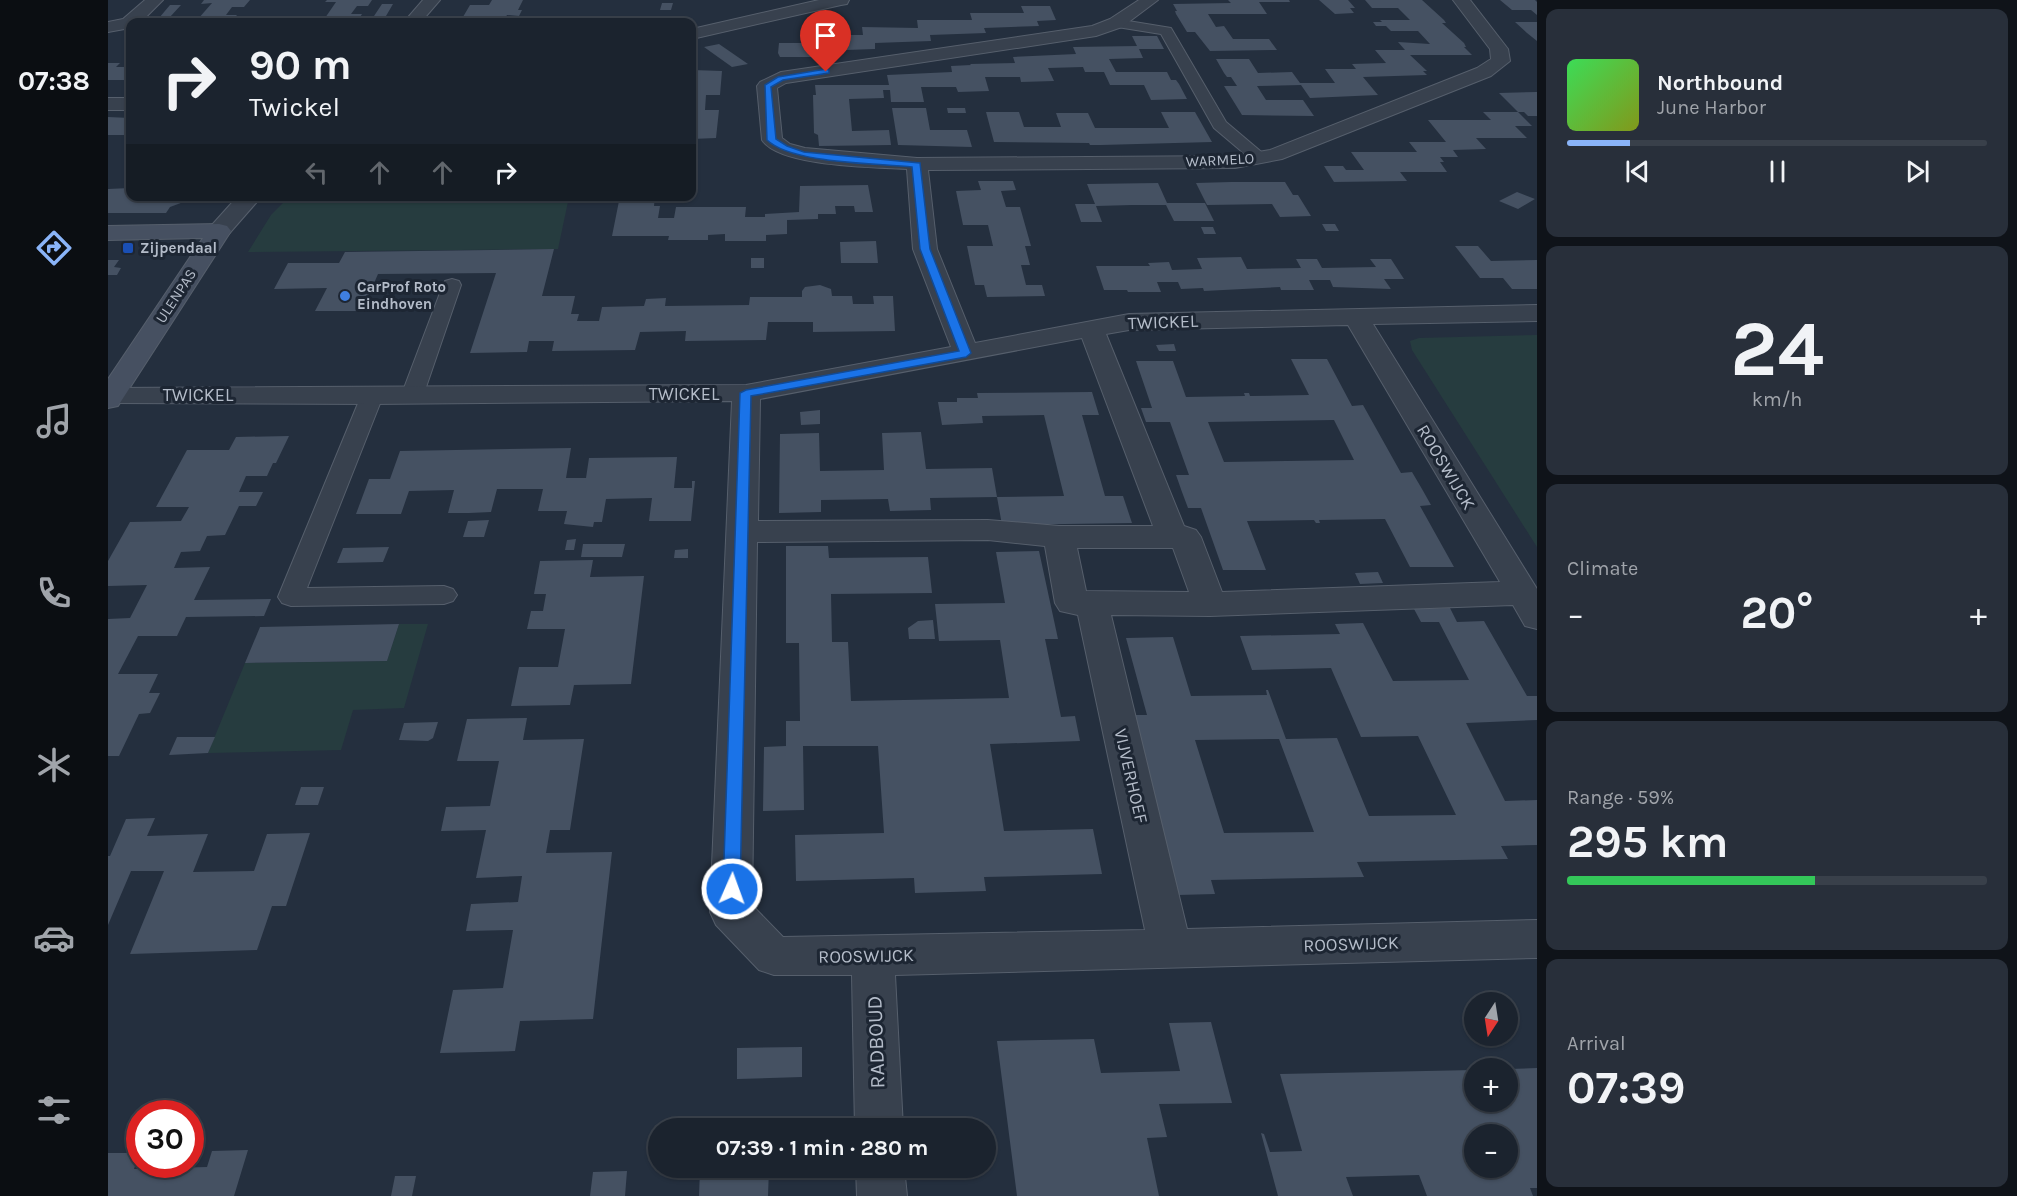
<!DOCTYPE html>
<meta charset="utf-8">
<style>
:root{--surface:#1b232e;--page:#282f3a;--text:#f1f3f6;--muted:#a0a4aa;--line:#39404a;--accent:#8ab4f8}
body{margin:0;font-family:Karla,sans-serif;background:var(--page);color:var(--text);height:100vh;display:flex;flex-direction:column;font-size:22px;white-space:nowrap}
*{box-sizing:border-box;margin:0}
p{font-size:20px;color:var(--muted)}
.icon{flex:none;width:33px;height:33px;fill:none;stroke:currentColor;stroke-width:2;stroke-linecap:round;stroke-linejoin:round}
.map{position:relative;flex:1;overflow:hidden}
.sheet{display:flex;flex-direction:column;gap:9px;padding:9px;background:#0f1319;width:480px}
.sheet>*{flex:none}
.banner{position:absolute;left:18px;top:18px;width:570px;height:183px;border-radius:12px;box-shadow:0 2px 4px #0004,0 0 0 2px var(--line);background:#1b232e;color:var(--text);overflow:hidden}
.needle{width:39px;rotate:192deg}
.controls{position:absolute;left:1356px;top:992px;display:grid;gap:12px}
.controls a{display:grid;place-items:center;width:54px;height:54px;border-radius:50%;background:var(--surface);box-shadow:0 2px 4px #0004,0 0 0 2px var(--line);font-size:30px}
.speed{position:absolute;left:18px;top:1100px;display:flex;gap:12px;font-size:30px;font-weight:700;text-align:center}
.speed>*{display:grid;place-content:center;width:78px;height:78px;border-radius:50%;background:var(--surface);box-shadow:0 2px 4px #0004,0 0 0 2px var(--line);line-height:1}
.speed .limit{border:9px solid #d22;background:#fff;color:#111}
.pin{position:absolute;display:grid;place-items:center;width:51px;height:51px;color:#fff;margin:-62px -26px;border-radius:50% 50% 50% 0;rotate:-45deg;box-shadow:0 0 6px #0007}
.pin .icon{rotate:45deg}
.me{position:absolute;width:66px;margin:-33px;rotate:2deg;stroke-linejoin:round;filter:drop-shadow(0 0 4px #0008)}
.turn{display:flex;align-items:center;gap:21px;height:126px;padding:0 24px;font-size:27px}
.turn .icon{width:78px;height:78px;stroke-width:2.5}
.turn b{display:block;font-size:42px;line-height:51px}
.lanes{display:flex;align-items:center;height:57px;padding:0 24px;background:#0003;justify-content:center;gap:30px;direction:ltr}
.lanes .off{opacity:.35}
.big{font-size:45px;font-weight:700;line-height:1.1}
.sheet .card{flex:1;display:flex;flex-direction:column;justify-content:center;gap:9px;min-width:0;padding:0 21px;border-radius:12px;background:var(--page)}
.sheet .dial{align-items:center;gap:0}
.dial b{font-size:78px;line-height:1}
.song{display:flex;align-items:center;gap:18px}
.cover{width:72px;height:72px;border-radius:9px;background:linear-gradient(135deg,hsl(130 70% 55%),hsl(70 70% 35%))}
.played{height:6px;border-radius:3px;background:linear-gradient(90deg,var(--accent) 15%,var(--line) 15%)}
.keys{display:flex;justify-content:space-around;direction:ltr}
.heat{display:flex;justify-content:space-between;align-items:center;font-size:33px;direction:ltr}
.charge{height:9px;border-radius:4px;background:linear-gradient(90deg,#34c759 59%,var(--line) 0)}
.trip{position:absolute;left:540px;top:1118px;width:348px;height:60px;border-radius:30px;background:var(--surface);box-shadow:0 2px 4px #0004,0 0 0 2px var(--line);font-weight:700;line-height:60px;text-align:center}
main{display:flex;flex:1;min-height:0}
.menu{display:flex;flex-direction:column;width:108px;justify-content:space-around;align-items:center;background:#0b0e12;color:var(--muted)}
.menu .icon{width:42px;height:42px}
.menu .current{color:var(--accent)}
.menu b{font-size:27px;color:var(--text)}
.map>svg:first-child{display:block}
.green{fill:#263c3f}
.building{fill:#455162;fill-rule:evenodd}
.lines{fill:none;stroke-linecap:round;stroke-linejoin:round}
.lane-casing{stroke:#565f6c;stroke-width:2}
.street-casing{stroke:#565f6c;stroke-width:2}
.secondary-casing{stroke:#565f6c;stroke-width:2}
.lane{fill:#38414e;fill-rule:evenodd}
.street{fill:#38414e;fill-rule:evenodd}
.secondary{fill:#465061;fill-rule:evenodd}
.route{fill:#1a73e8;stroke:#114b97;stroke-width:1.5}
.transit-dot{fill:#1a4fb4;stroke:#1d2633;stroke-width:2}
.shop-dot{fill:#3f7fe0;stroke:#1d2633;stroke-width:2}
.labels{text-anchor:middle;stroke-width:6;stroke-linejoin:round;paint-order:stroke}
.far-street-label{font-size:15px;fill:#b4bcc9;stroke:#1d2633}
.far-poi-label{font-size:15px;font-weight:bold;fill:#b4bcc9;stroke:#1d2633;text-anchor:start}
.street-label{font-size:18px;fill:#b4bcc9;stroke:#1d2633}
.near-street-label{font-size:21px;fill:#b4bcc9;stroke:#1d2633}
</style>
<main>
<nav class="menu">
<b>07:38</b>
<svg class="icon current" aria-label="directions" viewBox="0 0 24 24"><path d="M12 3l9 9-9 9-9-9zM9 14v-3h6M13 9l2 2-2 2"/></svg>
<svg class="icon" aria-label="music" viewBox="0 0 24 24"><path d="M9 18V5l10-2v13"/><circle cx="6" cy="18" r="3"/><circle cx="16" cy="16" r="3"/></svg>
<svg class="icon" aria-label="phone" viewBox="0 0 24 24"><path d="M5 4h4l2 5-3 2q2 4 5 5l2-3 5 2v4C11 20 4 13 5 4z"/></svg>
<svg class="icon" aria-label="climate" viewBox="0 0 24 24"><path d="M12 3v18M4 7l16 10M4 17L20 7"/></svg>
<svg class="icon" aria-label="car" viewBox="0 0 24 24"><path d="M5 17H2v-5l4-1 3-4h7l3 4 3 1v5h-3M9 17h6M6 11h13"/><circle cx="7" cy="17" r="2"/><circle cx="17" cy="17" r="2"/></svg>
<svg class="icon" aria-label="filters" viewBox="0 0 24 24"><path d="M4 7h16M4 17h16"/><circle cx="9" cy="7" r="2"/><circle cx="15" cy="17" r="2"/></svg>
</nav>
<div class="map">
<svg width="1429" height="1196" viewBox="0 0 1429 1196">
<rect width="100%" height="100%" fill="#242f3e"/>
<!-- green -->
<path class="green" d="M182 196H461V197L450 249 140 252 163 215Z
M1429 335V547L1304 350 1302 341 1311 338Z
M291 624H320L296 708 245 710 233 750 100 753 137 663 279 661Z"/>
<!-- building -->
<path class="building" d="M96 0H142L136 7H124L118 15H129L123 22H76L79 19H90L104 3 93 4Z
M219 0H264L260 6H249L243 14H254L249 22H202L205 18H217L228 2H217Z
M384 0H415L410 10H414L411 16 399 15 395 22H352L362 5H381Z
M1120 0H1181L1182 2H1151L1159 14H1100L1108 27 1116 26 1125 39H1161L1169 50 1102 51 1087 32H1079L1068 14 1067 11H1069L1065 4 1123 3Z
M1211 0H1240L1247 8H1242L1246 13 1227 14Z
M1257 0H1314L1336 20 1338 23H1334L1356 43 1358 47H1356L1364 55H1302L1319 71H1315L1319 75 1255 77 1270 95 1202 98 1193 85 1149 86 1158 100H1195L1206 116 1134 115 1116 86H1129L1123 77H1119L1116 73 1108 59H1141L1150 73 1184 72 1192 83H1227L1217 69H1248L1244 64 1278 63 1267 50H1297L1290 42 1322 44 1310 31H1283L1278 26H1268L1265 22H1274L1272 20H1302L1290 8H1264Z
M1392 0H1427L1429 2V15L1423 10H1404Z
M554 3H565L563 10H552Z
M274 4H285L278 16H266Z
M62 5H73L62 17 51 18Z
M913 6H942L948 20 929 21 931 26 876 28 878 33 822 35 823 41 767 43V49L709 51V57H672L670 53 671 43H699V35H755L754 27 810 28 809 20H864L862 13H916Z
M475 19H501L499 22H474Z
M1407 22H1429V41L1419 33Z
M1024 36H1049L1056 49H1031L1035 58 1001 59 1008 72H1059L1063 80H1068L1071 84 1079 99 1043 100 1036 85H1002L996 72H977L975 67 940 68 946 81 913 82 912 77H877L881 91 850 92 848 87H813L816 102H783L782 90H775L776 98 741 99 744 131 781 130 783 145 711 146 710 135 706 133 705 95H708L707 85H781L779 75 844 72 843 66 863 65 862 64 907 63 905 57 968 54 965 47 1029 46Z
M611 44 640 64 624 67 596 47Z
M0 63H12L8 67H22V80H0Z
M584 70 614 71 612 95H598L597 110H611L608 138 584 139Z
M1429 92V116H1420L1416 112H1410L1424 126H1407L1419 138H1368L1378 149 1345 150 1350 157H1332L1336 162H1332L1339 172H1292L1299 181 1226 182 1216 166H1235L1238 170H1256L1243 152H1309L1301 142H1338L1320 120H1383L1375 112H1410L1391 93Z
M784 108H818L822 130H859L864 147 790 145Z
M839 108H857L858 113H840Z
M878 112H911L916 127H953L948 113H980L987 128H1061L1053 112H1087L1104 142 993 145H982L981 143 886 142Z
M0 117 22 118V135H0Z
M870 181H905L908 190 893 191 898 207H912L923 246H917L922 265H913L918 285H934L937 296 879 297 876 285H867L859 246H885L880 225H855L848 191 873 190Z
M1123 182H1177L1185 195H1190L1203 216 1172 217 1164 204 1099 205 1088 183Z
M1050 183 1059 203H1097L1106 221H1066L1058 205H1024L988 206 994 222H973L967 204H987L979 184Z
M760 185 765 212H747L746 206H727L728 214H710V219L679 220V234L658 235V241H617V234L600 235V240H560L561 236H504L512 196H547L546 206H552L550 218H566L568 207H638L637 217H657V214L691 212 692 186Z
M22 188V196L89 197 62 207 58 213H0V189Z
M1409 192 1427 199 1410 209 1391 201Z
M1214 224H1227L1231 231H1218Z
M1093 227H1105L1108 234H1096Z
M768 241 770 263H733L732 242Z
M1347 246H1370L1383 261 1429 260V289H1404L1395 278H1372Z
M446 249 434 296H467L463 314H471L469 321H491L494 307 536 306 538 299 558 298 557 306 641 305 642 297H694V291L697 287 712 285 723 289 724 296H744L745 304H766L765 296H785L787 331 705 332V322H660L658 340 577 341 578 331 532 332 527 350 444 351 446 341H421L419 352 362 353 388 273 270 274 254 311H207L219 288 166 289 180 263H231L237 252Z
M1133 257 1139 269 1193 268 1188 259H1209L1214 268 1268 267 1262 259H1283L1296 279H1276L1283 289 1225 287 1222 280H1201L1206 290H1173L1172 287 1096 291 1095 288 1073 289 1070 282H1049L1053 292H1020L1019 290H996L988 266H1042L1040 263 1061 262 1064 270 1094 269 1089 258Z
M643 258H656V268H643Z
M0 260H11L6 267 13 268 9 275H0Z
M1066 344 1068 351H1051L1048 345Z
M1183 359H1219L1244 406 1255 405 1293 473 1304 472 1314 489 1323 505 1312 506 1346 567H1302L1277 519 1211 520 1212 523H1208L1206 520 1139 521 1158 570H1115L1093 508H1080L1074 492 1068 475H1081L1062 422H1038L1033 408H1044L1028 361H1065L1078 397 1137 396 1136 393H1141L1142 396 1201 395ZM1226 420 1246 460 1116 462 1100 422Z
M984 392 991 415H974L997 496H1015L1024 523 894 525 889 497 956 496 936 415 874 416 875 423 834 425 830 402H849V398H870L869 393Z
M712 410V424L693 425 692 412Z
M813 432 818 469 884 468 889 497 822 498 823 510 782 511 780 499 713 500V512L671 513 672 434 711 433 712 471 776 470 774 433Z
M181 436 168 463H165L159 476H138L131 492H155L148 506H131L117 535 99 536 92 551 73 552 66 568 102 567 86 600 163 599 156 616 78 617 69 636H30L10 674H50L41 693H52L42 713 31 714 11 756H0V619L22 618 39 585 0 586V561L22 522 73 521 81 507H48L79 450H121L128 437Z
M463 448 458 478H478L481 458 569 457 566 488H584V481H587L583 521H541L544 498 498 499 494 522H486L485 527 456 524 459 511H430L435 489H389L383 512 361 513H340L346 490 301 491 293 514H248L261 479H282L292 451Z
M381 520 376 537H355L360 521Z
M468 539 466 550H457L459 540Z
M475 544H517L514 557H473Z
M678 546H720L721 558 820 557 824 593 723 594 724 642H740L743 701 901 698 892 640 831 641 827 604 897 603 888 552 931 551 950 639H937L953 717 967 716 972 741 882 744 896 831 985 829 994 874 876 877 878 891 807 893 806 878 688 881 687 835 776 833 770 746H695L696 810 655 811 656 747 678 746V721H692L691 643H678Z
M281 547 275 562 229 563 235 548Z
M580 549V558H566L567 550Z
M485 560 482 577 536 576 523 684 466 685 462 705 403 706 411 667H450L457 629H419L423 611H435L438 594H426L432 561Z
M1270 572 1275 583 1252 584 1247 573Z
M1342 608 1349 622 1376 621 1419 696H1429V720L1358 723 1397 801 1429 800V845L1393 846 1400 859 1249 862 1256 877 1103 880 1107 894 1070 895 1024 715H1039L1018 638 1065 637 1083 696 1159 695 1158 690H1160L1178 739 1229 738 1261 816 1348 815 1310 736 1253 737 1223 668 1144 670 1132 636 1232 634 1227 624 1255 623 1285 681 1361 680 1331 622H1313L1306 609ZM1171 739 1206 832 1116 833 1087 740Z
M825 620 827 639H801L800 628 810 621Z
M291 624 279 661 137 663 152 627Z
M419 718 415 740 476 739 462 830H442L438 853 504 852 485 1019 412 1021 407 1051 332 1053 345 990 395 988 405 930 358 931 363 904 410 902 414 876 368 878 378 830 333 831 338 807 382 806 391 761H349L359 719Z
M330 722 325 738 320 741 291 740 296 723Z
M69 737H107L100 753 61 755Z
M193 787H216L210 805H187Z
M47 818 39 836 100 834 85 872 146 871 159 834 202 833 178 906H164L149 950 22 954 56 871H23L0 925V856H2L18 819Z
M1103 1022 1124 1103 1051 1104 1059 1137 1039 1138 1051 1196H909L889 1041 986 1039 993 1073 1072 1071 1061 1023Z
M694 1047V1077L629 1079V1048Z
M1429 1068V1188H1422L1425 1196H1319L1311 1175 1238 1177 1245 1196H1170L1153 1133 1156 1134 1162 1152 1194 1151 1172 1074 1366 1070V1101H1400V1069ZM1366 1134H1400V1167H1366Z
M140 1150 126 1196H0V1153H32L26 1169 99 1167 104 1151Z
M604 1167 661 1168 660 1196H591L592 1169Z
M519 1171 517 1196H482L485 1172Z
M287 1176H308L304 1196H283Z"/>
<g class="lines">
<defs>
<path id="lane" d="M1008 19 1063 28 1118 122 1157 155 1159 158 1157 161H1145L1106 128 1053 34 1003 26 1001 23 1003 20Z
M344 279 351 281 353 285 315 396 312 401 304 402 296 401 293 396 335 285 337 281Z
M264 390 272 391 275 396 199 588 336 586 345 589 349 595 345 601 336 604 183 606 174 603 170 597 253 396 256 391Z"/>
<path id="street" d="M37 0H55L33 22H22V28L0 32V22L15 19Z
M315 0H332L313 22H296Z
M711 0H741L739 4 733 5 584 39V29Z
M1031 0H1050L1014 27 988 36 678 83 669 88 674 138 682 144 697 148 809 158 1127 156 1162 150 1369 68 1383 59 1382 49 1345 0H1362L1400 49 1402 61 1383 76 1174 159 1127 168 820 170 829 249 867 343 1021 314 1429 305V321L1265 324 1429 589V629L1417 626 1405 605 1102 616 1003 615 1079 929 1429 920V958L787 975 795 1128H747L744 975H666L651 970 608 925 602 912 624 401 264 404 4 403 0 402V388L638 385 843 347 805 249 799 169C766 167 672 167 654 140L649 86 652 82 673 72 984 26 1002 19ZM1240 325 1392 582 1114 592 1093 537 1088 530 1076 526 998 334 1021 330ZM974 338 1045 526H951L880 520 650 521 652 399ZM880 540 937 546 947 603 952 611 970 615 1037 930 675 937 644 905 649 542ZM969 548H1065L1081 592 978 591Z
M0 98H22V110H0Z
M130 196H154L119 236 111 238 103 236 99 231 103 226Z
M748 1167H796L799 1196H749Z"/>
<path id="secondary" d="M111 224 119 226 123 231 10 406 0 408V379L95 238 0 240V226Z"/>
</defs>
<!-- lane casing -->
<use href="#lane" class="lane-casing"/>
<!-- street casing -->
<use href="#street" class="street-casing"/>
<!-- secondary casing -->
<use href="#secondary" class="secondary-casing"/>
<!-- lane -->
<use href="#lane" class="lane"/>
<!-- street -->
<use href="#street" class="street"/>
<!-- secondary -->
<use href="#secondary" class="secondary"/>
</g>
<!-- route -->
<path class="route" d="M718 69 721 70V73L675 80 663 87 668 139 679 146 696 152 812 163 822 249 863 353 858 357 643 396 632 889 630 894 624 897 618 894 615 889 632 393 638 390 851 351 812 249 804 167C769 163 684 164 659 140L657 85 670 77Z"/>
<!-- markers -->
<rect class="transit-dot" x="14" y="242" width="12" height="12" rx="3"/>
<circle class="shop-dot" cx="237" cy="296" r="6"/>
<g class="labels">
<!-- far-street labels -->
<g class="far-street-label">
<text transform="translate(1112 160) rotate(-3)" y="5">WARMELO</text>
<text transform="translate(68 296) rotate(-57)" y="5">ULENPAS</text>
</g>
<!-- far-poi labels -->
<g class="far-poi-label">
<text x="32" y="253">Zijpendaal</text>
<text x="249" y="292">CarProf Roto<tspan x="249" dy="17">Eindhoven</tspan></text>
</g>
<!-- street labels -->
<g class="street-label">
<text transform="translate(1055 322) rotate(-2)" y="6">TWICKEL</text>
<text x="576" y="400">TWICKEL</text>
<text x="90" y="401">TWICKEL</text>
<text transform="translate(1338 467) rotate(59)" y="6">ROOSWIJCK</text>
<text transform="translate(1023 776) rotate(77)" y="6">VIJVERHOEF</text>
<text transform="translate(1243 944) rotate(-2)" y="6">ROOSWIJCK</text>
<text transform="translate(758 956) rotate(-1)" y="6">ROOSWIJCK</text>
</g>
<!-- near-street labels -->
<g class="near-street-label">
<text transform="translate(768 1042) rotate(-92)" y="7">RADBOUD</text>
</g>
</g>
</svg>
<div class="controls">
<a><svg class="needle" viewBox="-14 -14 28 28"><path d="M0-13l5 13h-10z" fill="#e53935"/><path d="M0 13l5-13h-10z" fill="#a0a4aa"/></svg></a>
<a>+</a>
<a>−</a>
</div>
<div class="speed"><div class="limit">30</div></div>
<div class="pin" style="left:718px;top:72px;background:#d93025"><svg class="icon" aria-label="arrive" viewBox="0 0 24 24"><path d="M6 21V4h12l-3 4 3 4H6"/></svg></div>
<svg class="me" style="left:624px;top:889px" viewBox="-20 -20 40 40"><circle r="17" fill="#1a73e8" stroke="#fff" stroke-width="3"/><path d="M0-11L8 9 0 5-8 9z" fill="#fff"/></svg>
<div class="trip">07:39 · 1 min · 280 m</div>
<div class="banner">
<div class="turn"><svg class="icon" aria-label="right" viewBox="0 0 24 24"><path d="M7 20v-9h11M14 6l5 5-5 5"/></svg><div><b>90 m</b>Twickel</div></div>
<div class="lanes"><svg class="icon off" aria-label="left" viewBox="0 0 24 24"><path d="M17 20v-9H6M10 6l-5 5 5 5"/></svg><svg class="icon off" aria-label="ahead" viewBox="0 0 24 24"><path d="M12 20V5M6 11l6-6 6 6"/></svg><svg class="icon off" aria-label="ahead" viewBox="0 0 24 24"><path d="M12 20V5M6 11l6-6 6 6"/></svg><svg class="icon" aria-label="right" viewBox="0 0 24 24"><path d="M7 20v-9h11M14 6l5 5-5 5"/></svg></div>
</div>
</div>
<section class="sheet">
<div class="card">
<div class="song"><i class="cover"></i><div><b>Northbound</b><p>June Harbor</p></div></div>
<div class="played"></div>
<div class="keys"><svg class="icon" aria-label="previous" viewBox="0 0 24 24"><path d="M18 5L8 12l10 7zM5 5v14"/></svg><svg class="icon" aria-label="pause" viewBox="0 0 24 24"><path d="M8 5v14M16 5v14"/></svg><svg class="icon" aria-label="next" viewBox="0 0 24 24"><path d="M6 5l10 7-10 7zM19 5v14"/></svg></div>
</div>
<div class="card dial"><b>24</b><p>km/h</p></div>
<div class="card"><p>Climate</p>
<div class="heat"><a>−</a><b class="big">20°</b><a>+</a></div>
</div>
<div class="card"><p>Range · 59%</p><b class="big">295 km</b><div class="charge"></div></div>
<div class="card"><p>Arrival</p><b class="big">07:39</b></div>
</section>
</main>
